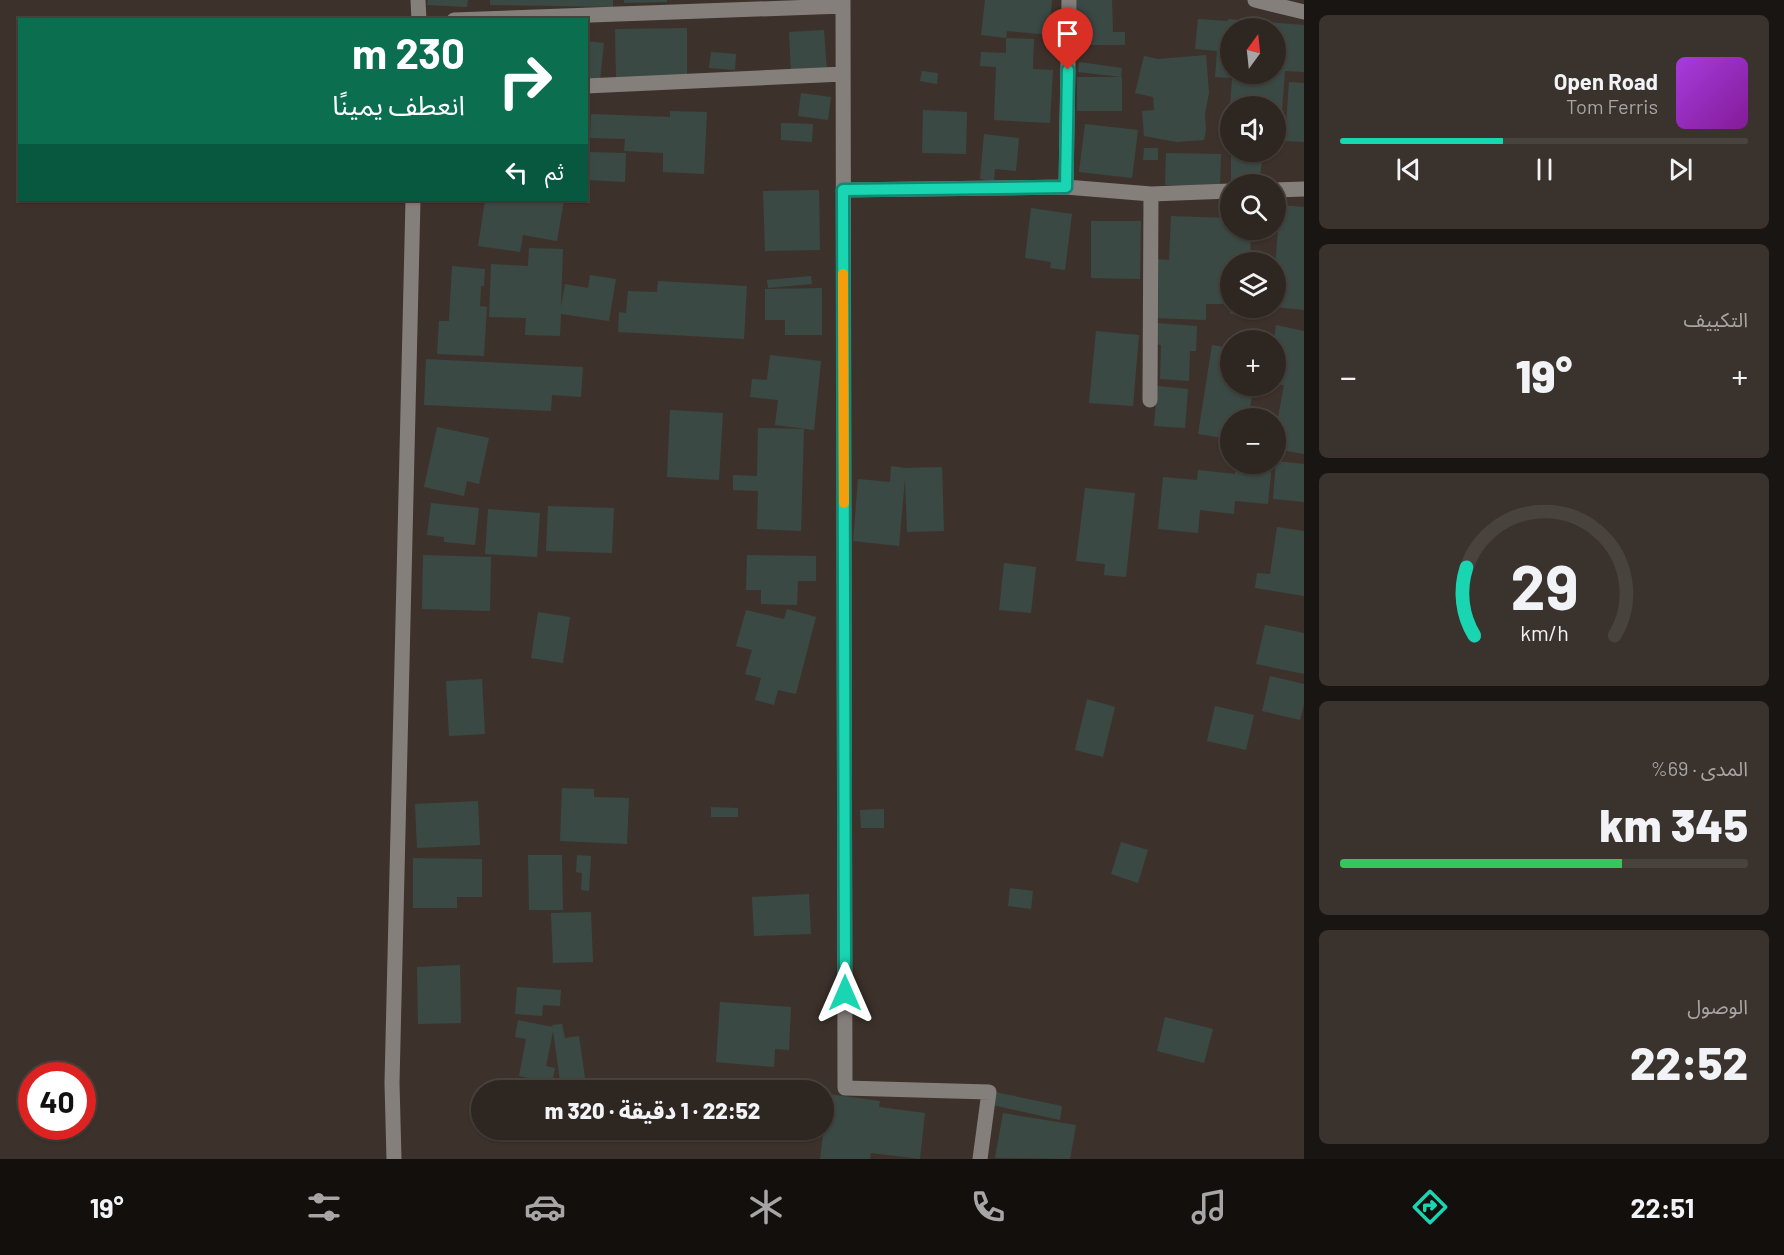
<!DOCTYPE html>
<html lang="ar">
<meta charset="utf-8">
<style>
:root{--surface:#2e2620;--page:#3a322d;--text:#f1f3f6;--muted:#a7a5a5;--line:#49433e;--accent:#1ad5b2}
body{margin:0;font-family:Barlow,"Noto Sans Arabic",sans-serif;background:var(--page);color:var(--text);direction:rtl;height:100vh;display:flex;flex-direction:column;font-size:22px;white-space:nowrap}
*{box-sizing:border-box;margin:0}
p{font-size:20px;color:var(--muted)}
.icon{flex:none;width:33px;height:33px;fill:none;stroke:currentColor;stroke-width:2;stroke-linecap:round;stroke-linejoin:round}
.map{position:relative;flex:1;overflow:hidden;direction:ltr}
.details{display:flex;flex-direction:column;gap:15px;padding:15px;background:#191512;width:480px}
.details>*{flex:none}
.top-card{position:absolute;left:18px;top:18px;width:570px;height:183px;border-radius:0px;box-shadow:0 2px 4px #0004,0 0 0 2px var(--line);direction:rtl;background:#0b6e4f;color:#fff;overflow:hidden}
.needle{width:39px;rotate:15deg}
.tools{position:absolute;left:1220px;top:18px;display:grid;gap:12px}
.tools a{display:grid;place-items:center;width:66px;height:66px;border-radius:50%;background:var(--surface);box-shadow:0 2px 4px #0004,0 0 0 2px var(--line);font-size:30px}
.speed{position:absolute;left:18px;top:1062px;display:flex;gap:12px;font-size:30px;font-weight:700;text-align:center}
.speed>*{display:grid;place-content:center;width:78px;height:78px;border-radius:50%;background:var(--surface);box-shadow:0 2px 4px #0004,0 0 0 2px var(--line);line-height:1}
.speed .limit{border:9px solid #d22;background:#fff;color:#111}
.pin{position:absolute;display:grid;place-items:center;width:51px;height:51px;color:#fff;margin:-62px -26px;border-radius:50% 50% 50% 0;rotate:-45deg;box-shadow:0 0 6px #0007}
.pin .icon{rotate:45deg}
.me{position:absolute;width:66px;margin:-33px;rotate:0deg;stroke-linejoin:round;filter:drop-shadow(0 0 4px #0008)}
.turn{display:flex;align-items:center;gap:21px;height:126px;padding:0 24px;font-size:27px}
.turn .icon{width:78px;height:78px;stroke-width:2.5}
.turn b{display:block;font-size:42px;line-height:51px}
.then{display:flex;align-items:center;height:57px;padding:0 24px;background:#0003;gap:12px;font-size:22px}
.big{font-size:45px;font-weight:800;line-height:1.1}
.details .widget{flex:1;display:flex;flex-direction:column;justify-content:center;gap:9px;min-width:0;padding:0 21px;border-radius:9px;background:var(--page)}
.details .dial{align-items:center;gap:0}
.dial svg{height:156px;overflow:visible;fill:none;stroke:var(--line);stroke-width:7;stroke-linecap:round;text-anchor:middle}
.dial text{fill:var(--text);stroke:none}
.song{display:flex;align-items:center;gap:18px}
.cover{width:72px;height:72px;border-radius:9px;background:linear-gradient(135deg,hsl(280 70% 55%),hsl(290 70% 35%))}
.played{height:6px;border-radius:3px;background:linear-gradient(90deg,var(--accent) 40%,var(--line) 40%)}
.keys{display:flex;justify-content:space-around;direction:ltr}
.heat{display:flex;justify-content:space-between;align-items:center;font-size:33px;direction:ltr}
.charge{height:9px;border-radius:4px;background:linear-gradient(90deg,#34c759 69%,var(--line) 0)}
.trip{position:absolute;left:471px;top:1080px;width:363px;height:60px;border-radius:30px;background:var(--surface);box-shadow:0 2px 4px #0004,0 0 0 2px var(--line);font-weight:800;line-height:60px;text-align:center;direction:rtl}
.tab-bar{display:flex;height:96px;justify-content:space-around;align-items:center;background:#120f0d;color:var(--muted)}
.tab-bar .icon{width:42px;height:42px}
.tab-bar .selected{color:var(--accent)}
.tab-bar b{font-size:27px;color:var(--text)}
main{display:flex;flex:1;min-height:0}
.map>svg:first-child{display:block}
.building{fill:#3b4945;fill-rule:evenodd}
.lines{fill:none;stroke-linecap:round;stroke-linejoin:round}
.minor{stroke:#857f7c;stroke-width:15}
.route-casing{stroke:#118a74;stroke-width:15}
.route{stroke:#1ad5b2;stroke-width:10}
.slow{stroke:#f59e0b;stroke-width:10}
</style>
<main>
<section class="details">
<div class="widget">
<div class="song"><i class="cover"></i><div><b>Open Road</b><p>Tom Ferris</p></div></div>
<div class="played"></div>
<div class="keys"><svg class="icon" aria-label="previous" viewBox="0 0 24 24"><path d="M18 5L8 12l10 7zM5 5v14"/></svg><svg class="icon" aria-label="pause" viewBox="0 0 24 24"><path d="M8 5v14M16 5v14"/></svg><svg class="icon" aria-label="next" viewBox="0 0 24 24"><path d="M6 5l10 7-10 7zM19 5v14"/></svg></div>
</div>
<div class="widget"><p>التكييف</p>
<div class="heat"><a>−</a><b class="big">19°</b><a>+</a></div>
</div>
<div class="widget dial"><svg viewBox="0 0 100 80">
<path d="M14 69A42 42 0 1 1 86 69"/>
<path d="M14 69A42 42 0 0 1 10 34" stroke="#1ad5b2"/>
<text x="50" y="56" font-size="32" font-weight="700">29</text>
<text x="50" y="72" font-size="11">km/h</text>
</svg></div>
<div class="widget"><p>المدى · 69%</p><b class="big">345 km</b><div class="charge"></div></div>
<div class="widget"><p>الوصول</p><b class="big">22:52</b></div>
</section>
<div class="map">
<svg width="1304" height="1159" viewBox="0 0 1304 1159">
<rect width="100%" height="100%" fill="#3d322b"/>
<!-- building -->
<path class="building" d="M428 0H468L467 7 427 5Z
M490 0H613V7L490 5Z
M624 0H667V2L624 3Z
M985 0H1052L1049 35 1007 31 1006 38 981 35Z
M1072 0H1112L1113 32H1125V45H1073Z
M1198 19 1228 21V19L1304 25V72L1285 71 1281 124H1275V106H1230L1232 78 1215 77 1217 51 1195 49ZM1230 28H1275V74H1230Z
M687 28V77L616 78 615 29Z
M824 30 827 71 791 73 789 32Z
M1006 38 1034 39 1033 69 1053 70 1050 123 994 120 996 67 980 66 981 52 1006 53Z
M586 41 604 43 600 81 586 79Z
M711 52 736 54 735 70 709 68Z
M1206 55 1209 93 1205 114 1206 130 1204 140 1176 142 1144 136 1142 111 1154 110 1153 97 1135 93 1144 56 1158 59Z
M1079 62 1122 68 1121 77 1078 72Z
M922 71 938 73 937 84 920 81Z
M1077 77H1122V111H1077Z
M1289 82 1304 83V142L1285 141Z
M801 93 831 97 828 120 798 116Z
M923 110 967 112 966 154 922 153Z
M670 111 707 112 704 174 663 172V153L624 151 625 139 590 138 591 114 670 117Z
M781 123 813 124 812 142 781 140Z
M1085 124 1138 130 1132 178 1079 172Z
M984 134 1019 138 1016 171 995 169 994 181 980 179Z
M1144 148H1158V160H1143Z
M587 152 626 153 625 182 587 180Z
M1231 152H1245L1263 155 1259 181H1231Z
M1166 153 1221 154 1220 187 1165 185Z
M819 190 820 250 765 251 763 191Z
M485 200H564L557 241 523 235 520 252 478 246Z
M1280 205 1304 207V310L1275 307V267Z
M1031 208 1072 214 1065 270 1050 268 1051 262 1025 258Z
M1171 216 1230 218V230H1251L1250 262 1229 264 1228 304H1206V320L1154 318 1156 259 1169 260Z
M1091 221H1141L1140 279 1091 278Z
M529 248 563 249 561 307 565 284 588 288 590 275 616 279 609 321 561 314 560 336 525 335 526 318 489 317 491 264 528 266Z
M452 266 485 269 484 286H481L480 306 487 307 484 356 437 354 439 321H449Z
M811 276 812 284 768 288 767 280Z
M658 281 747 286 744 339 618 332 619 312 626 313 628 291 657 292Z
M822 288V335H785V320H765V289Z
M1230 308H1259L1258 317 1230 314Z
M1156 323 1197 326 1196 351H1190L1189 381 1160 379 1161 345 1155 344Z
M1276 325 1304 331V454L1275 449V434L1284 385 1275 384V340H1274Z
M1096 331 1139 335 1133 406 1089 403Z
M1212 345 1230 348V386H1255L1254 391H1253L1248 418H1230V439L1198 434Z
M770 355 821 361 814 430 775 425 778 400 750 397 752 379 767 380Z
M426 359 583 367 581 397 552 395 551 411 424 405Z
M1157 386 1188 389 1185 428 1154 426Z
M670 410 723 413 719 480 667 477Z
M437 427 489 438 479 484 467 481 464 496 424 487Z
M758 428 804 429 801 531 757 529 758 491 733 490V475L757 476Z
M1276 461 1304 464V502L1273 499Z
M1236 464H1272L1268 504 1235 501 1234 514 1200 510 1198 533 1158 529 1163 477 1197 480 1198 470 1235 474Z
M891 466 905 468 942 467 944 531 907 532 905 479 899 546 853 541 858 479 890 482Z
M1085 488 1135 493 1126 577 1104 575 1105 564 1076 561Z
M431 503 479 508 475 545 444 542V537L427 535Z
M548 506 614 508 612 553 546 551Z
M488 509 540 513 537 557 485 554Z
M1277 527 1304 531V596L1255 588 1257 573 1270 574Z
M423 555 491 557 490 611 422 609Z
M747 555 816 556V581H798L797 605 761 604V590H746Z
M1004 563 1036 567 1031 613 999 610Z
M787 609 816 617 796 694 778 690 774 705 755 700 761 678 745 674 752 650 736 646 746 610 784 619Z
M538 612 570 617 563 663 531 658Z
M1265 625 1304 633V674L1256 664Z
M1270 676 1304 684V704L1300 720 1262 711Z
M482 679 485 734 449 736 446 681Z
M1087 699 1115 707 1103 757 1075 750Z
M1215 706 1254 715 1246 750 1207 741Z
M562 788 594 789V797L629 798 627 844 560 841Z
M478 801 480 845 417 848 415 804Z
M711 807 738 808V817H711Z
M884 809V828H861L860 810Z
M1121 842 1148 850 1138 883 1111 874Z
M528 855H562L563 910H529Z
M577 855 591 856 589 891 581 890 582 873 576 872Z
M413 858 482 859V897H457V908H413Z
M1010 888 1033 891 1031 909 1008 906Z
M809 894 811 934 754 936 752 897Z
M591 912 593 962 553 963 551 913Z
M460 965 461 1023 418 1024 417 967Z
M517 987 561 990 560 1006 543 1005 542 1016 515 1014Z
M720 1002 791 1007 789 1050 775 1049 774 1067 716 1062Z
M1165 1017 1213 1029 1204 1063 1157 1051Z
M518 1020 553 1027 552 1025 562 1024 565 1038 579 1036 585 1078 560 1081 553 1031 546 1066 555 1068 552 1083 519 1076 526 1039 515 1037Z
M995 1092 1062 1106 1060 1120 992 1105Z
M828 1094 880 1101 879 1107 925 1113 920 1159 871 1153 870 1159H820Z
M1003 1113 1076 1125 1070 1159 995 1158Z"/>
<g class="lines">
<!-- minor -->
<path class="minor" d="M418 0 419 20
M843 0 845 1088 989 1092 980 1159
M1255 0 1304 12
M454 20 843 6
M586 86 843 74
M1066 187 1069 0
M843 190 1066 187 1151 194 1230 191
M1275 190 1304 189
M1150 400 1151 194
M394 1159 392 1083 413 200"/>
</g>
<g class="lines">
<defs>
<path id="route" d="M845 993 843 190 1066 187 1068 70"/>
</defs>
<!-- route casing -->
<use href="#route" class="route-casing"/>
<!-- route -->
<use href="#route" class="route"/>
<!-- slow -->
<path class="slow" d="M843 274 844 503"/>
</g>
</svg>
<div class="tools">
<a><svg class="needle" viewBox="-14 -14 28 28"><path d="M0-13l5 13h-10z" fill="#e53935"/><path d="M0 13l5-13h-10z" fill="#a7a5a5"/></svg></a>
<a><svg class="icon" aria-label="sound" viewBox="0 0 24 24"><path d="M4 9h4l5-4v14l-5-4H4zM17 9q2 3 0 6"/></svg></a>
<a><svg class="icon" aria-label="search" viewBox="0 0 24 24"><circle cx="10" cy="10" r="6"/><path d="M15 15l6 6"/></svg></a>
<a><svg class="icon" aria-label="layers" viewBox="0 0 24 24"><path d="M12 4l9 5-9 5-9-5zM3 14l9 5 9-5"/></svg></a>
<a>+</a>
<a>−</a>
</div>
<div class="speed"><div class="limit">40</div></div>
<div class="pin" style="left:1068px;top:70px;background:#d93025"><svg class="icon" aria-label="arrive" viewBox="0 0 24 24"><path d="M6 21V4h12l-3 4 3 4H6"/></svg></div>
<svg class="me" style="left:845px;top:993px" viewBox="-20 -20 40 40"><path d="M0-17L14 15 0 8-14 15z" fill="#1ad5b2" stroke="#fff" stroke-width="4"/></svg>
<div class="trip">22:52 · 1 دقيقة · 320 m</div>
<div class="top-card">
<div class="turn"><svg class="icon" aria-label="right" viewBox="0 0 24 24"><path d="M7 20v-9h11M14 6l5 5-5 5"/></svg><div><b>230 m</b>انعطف يمينًا</div></div>
<div class="then">ثم<svg class="icon" aria-label="left" viewBox="0 0 24 24"><path d="M17 20v-9H6M10 6l-5 5 5 5"/></svg></div>
</div>
</div>
</main>
<nav class="tab-bar">
<b>22:51</b>
<svg class="icon selected" aria-label="directions" viewBox="0 0 24 24"><path d="M12 3l9 9-9 9-9-9zM9 14v-3h6M13 9l2 2-2 2"/></svg>
<svg class="icon" aria-label="music" viewBox="0 0 24 24"><path d="M9 18V5l10-2v13"/><circle cx="6" cy="18" r="3"/><circle cx="16" cy="16" r="3"/></svg>
<svg class="icon" aria-label="phone" viewBox="0 0 24 24"><path d="M5 4h4l2 5-3 2q2 4 5 5l2-3 5 2v4C11 20 4 13 5 4z"/></svg>
<svg class="icon" aria-label="climate" viewBox="0 0 24 24"><path d="M12 3v18M4 7l16 10M4 17L20 7"/></svg>
<svg class="icon" aria-label="car" viewBox="0 0 24 24"><path d="M5 17H2v-5l4-1 3-4h7l3 4 3 1v5h-3M9 17h6M6 11h13"/><circle cx="7" cy="17" r="2"/><circle cx="17" cy="17" r="2"/></svg>
<svg class="icon" aria-label="filters" viewBox="0 0 24 24"><path d="M4 7h16M4 17h16"/><circle cx="9" cy="7" r="2"/><circle cx="15" cy="17" r="2"/></svg>
<b>19°</b>
</nav>
